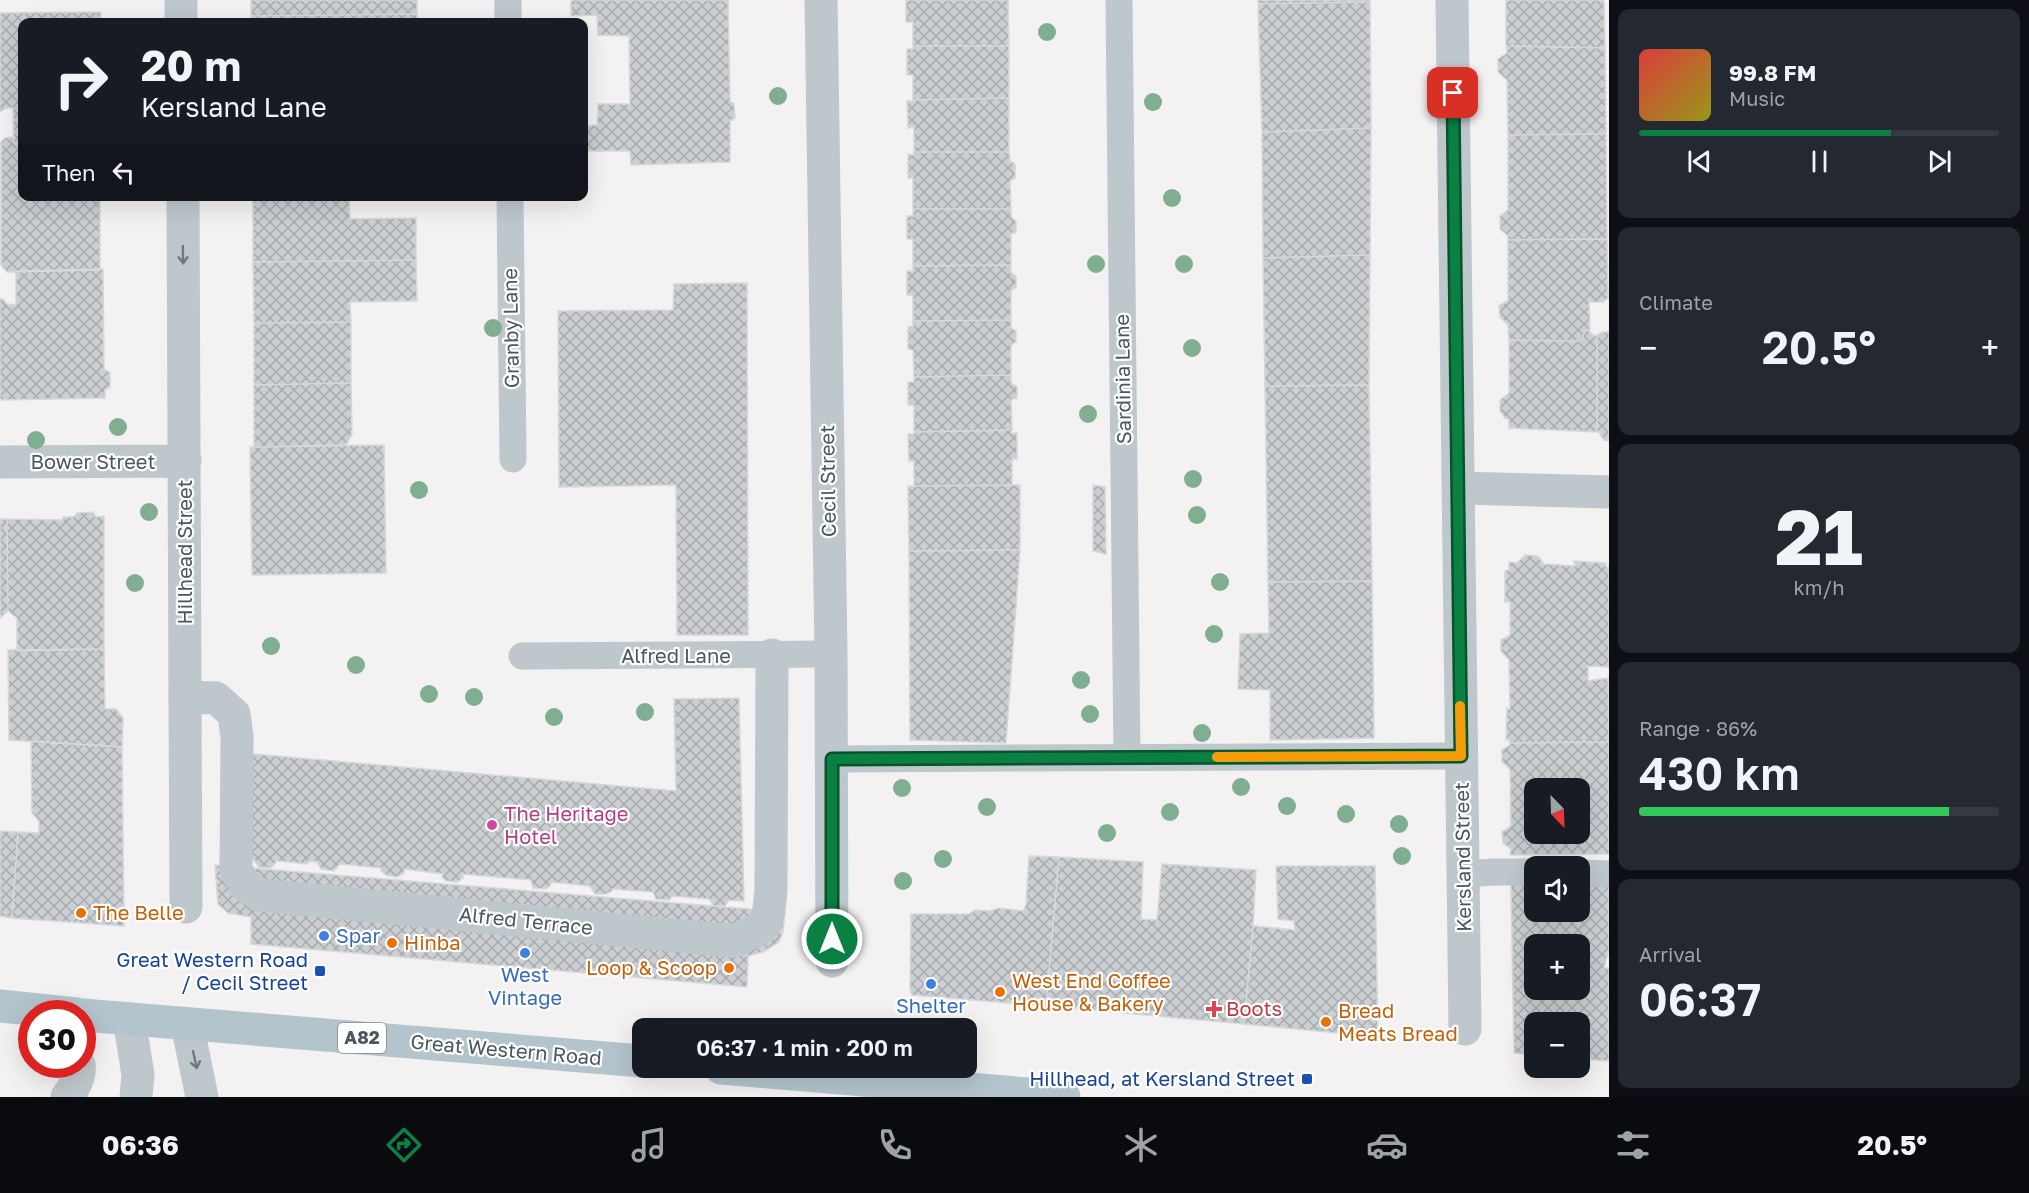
<!DOCTYPE html>
<meta charset="utf-8">
<style>
:root{--surface:#171b24;--page:#242831;--text:#f1f3f6;--muted:#9ea1a6;--line:#363941;--accent:#0b8043}
body{margin:0;font-family:"Golos Text",sans-serif;background:var(--page);color:var(--text);height:100vh;display:flex;flex-direction:column;font-size:22px;white-space:nowrap}
*{box-sizing:border-box;margin:0}
p{font-size:20px;color:var(--muted)}
.icon{flex:none;width:33px;height:33px;fill:none;stroke:currentColor;stroke-width:2;stroke-linecap:round;stroke-linejoin:round}
.map{position:relative;flex:1;overflow:hidden}
.drawer{display:flex;flex-direction:column;gap:9px;padding:9px;background:#0d0f14;width:420px}
.drawer>*{flex:none}
.top-card{position:absolute;left:18px;top:18px;width:570px;height:183px;border-radius:12px;box-shadow:0 6px 24px #0002;background:#171b24;color:var(--text);overflow:hidden}
.needle{width:39px;rotate:157deg}
.fabs{position:absolute;left:1524px;top:778px;display:grid;gap:12px}
.fabs a{display:grid;place-items:center;width:66px;height:66px;border-radius:12px;background:var(--surface);box-shadow:0 6px 24px #0002;font-size:30px}
.speed{position:absolute;left:18px;top:1000px;display:flex;gap:12px;font-size:30px;font-weight:700;text-align:center}
.speed>*{display:grid;place-content:center;width:78px;height:78px;border-radius:50%;background:var(--surface);box-shadow:0 6px 24px #0002;line-height:1}
.speed .limit{border:9px solid #d22;background:#fff;color:#111}
.pin{position:absolute;display:grid;place-items:center;width:51px;height:51px;color:#fff;margin:-26px;border-radius:12px;box-shadow:0 3px 9px #0006}
.me{position:absolute;width:66px;margin:-33px;rotate:0deg;stroke-linejoin:round;filter:drop-shadow(0 0 4px #0008)}
.turn{display:flex;align-items:center;gap:21px;height:126px;padding:0 24px;font-size:27px}
.turn .icon{width:78px;height:78px;stroke-width:2.5}
.turn b{display:block;font-size:42px;line-height:51px}
.then{display:flex;align-items:center;height:57px;padding:0 24px;background:#0003;gap:12px;font-size:22px}
.big{font-size:45px;font-weight:600;line-height:1.1}
.drawer .tile{flex:1;display:flex;flex-direction:column;justify-content:center;gap:9px;min-width:0;padding:0 21px;border-radius:12px;background:var(--page)}
.drawer .dial{align-items:center;gap:0}
.dial b{font-size:78px;line-height:1}
.song{display:flex;align-items:center;gap:18px}
.cover{width:72px;height:72px;border-radius:9px;background:linear-gradient(135deg,hsl(0 70% 55%),hsl(60 70% 35%))}
.played{height:6px;border-radius:3px;background:linear-gradient(90deg,var(--accent) 70%,var(--line) 70%)}
.keys{display:flex;justify-content:space-around;direction:ltr}
.heat{display:flex;justify-content:space-between;align-items:center;font-size:33px;direction:ltr}
.charge{height:9px;border-radius:4px;background:linear-gradient(90deg,#34c759 86%,var(--line) 0)}
.trip{position:absolute;left:632px;top:1018px;width:345px;height:60px;border-radius:12px;background:var(--surface);box-shadow:0 6px 24px #0002;font-weight:600;line-height:60px;text-align:center}
.dock{display:flex;height:96px;justify-content:space-around;align-items:center;background:#090b0e;color:var(--muted)}
.dock .icon{width:42px;height:42px}
.dock .current{color:var(--accent)}
.dock b{font-size:27px;color:var(--text)}
main{display:flex;flex:1;min-height:0}
.map>svg:first-child{display:block}
.building{fill:url(#building-cross-hatch);stroke:#d6d8dc;stroke-width:1.5;fill-rule:evenodd}
.lines{fill:none;stroke-linecap:round;stroke-linejoin:round}
.service{stroke:#bec7cc;stroke-width:27}
.pedestrian{stroke:#bec7cc;stroke-width:33}
.minor{stroke:#bec7cc;stroke-width:33}
.primary{stroke:#b4c4cc;stroke-width:33}
.tree{fill:#80ae90}
.oneway{stroke:#6e797e}
.route-casing{stroke:#07532c;stroke-width:15}
.route{stroke:#0b8043;stroke-width:10}
.slow{stroke:#f59e0b;stroke-width:10}
.hotel-dot{fill:#d1479c;stroke:#fff;stroke-width:2}
.food-dot{fill:#e8710a;stroke:#fff;stroke-width:2}
.shop-dot{fill:#3f7fe0;stroke:#fff;stroke-width:2}
.transit-dot{fill:#1a4fb4;stroke:#fff;stroke-width:2}
.health-dot{fill:#e0444e;stroke:#fff;stroke-width:2}
.labels{text-anchor:middle;stroke-width:4.5;stroke-linejoin:round;paint-order:stroke}
.shield{fill:#fff;stroke:#81898e;stroke-width:1.5}
.shield-label{font-size:18px;font-weight:bold;fill:#4b575d}
.street-label{font-size:20px;fill:#4b575d;stroke:#fff}
.hotel-label{font-size:20px;fill:#b23c85;stroke:#fff;text-anchor:start}
.food-label{font-size:20px;fill:#c56008;stroke:#fff;text-anchor:start}
.shop-label{font-size:20px;fill:#366cbe;stroke:#fff}
.transit-label{font-size:20px;fill:#164399;stroke:#fff;text-anchor:end}
.health-label{font-size:20px;fill:#be3a42;stroke:#fff;text-anchor:start}
</style>
<main>
<div class="map">
<svg width="1609" height="1097" viewBox="0 0 1609 1097">
<defs>
<pattern id="building-cross-hatch" width="8" height="8" patternUnits="userSpaceOnUse" patternTransform="scale(1.5)"><rect width="8" height="8" fill="#cbcfd2"/><path d="M0 0l8 8M0 8l8-8" fill="none" stroke="#a7abae"/></pattern>
</defs>
<rect width="100%" height="100%" fill="#f3f1f1"/>
<!-- building -->
<path class="building" d="M251 0H417V14L251 16Z
M571 0H728L730 101 734 104 735 118 730 121V162L631 165 630 151H584V126L597 125 598 104H630L629 36 598 35 597 15 571 16Z
M906 0H1008L1009 46H913V22H906Z
M1258 0H1370V2L1258 4Z
M1506 0H1604L1605 48 1506 46Z
M1370 2 1371 128 1262 132 1258 4Z
M101 12 100 22H22V143H14L13 108H6L0 112V13Z
M417 14V22H251V16Z
M913 46H1009V98L913 100V75H907V49H913Z
M1506 46 1605 48 1606 134 1508 135 1507 80 1498 72V59L1507 53Z
M1009 98V152H914V127L908 128 907 101H913V100Z
M1371 128 1370 255 1263 258 1262 132Z
M1606 134 1607 239 1508 240V236L1500 229V216L1508 210V135Z
M13 137 14 143H22V196H100V270L7 272 1 265V142L5 138Z
M914 152H1009L1010 161 1015 164V178L1010 181 1011 209H913V178H908V154L914 155Z
M253 196H349V197L253 199Z
M349 197 350 219 416 218V260L253 262V199Z
M913 209H1011V217L1016 221V232L1011 234V265L913 266V239H907V216H913Z
M1607 239 1608 298 1603 302H1589L1590 329 1585 331 1582 339 1578 341 1509 340 1508 325 1500 317 1499 306 1508 300V240Z
M1370 255 1369 385 1265 386 1263 258Z
M416 260 417 301 350 302 351 322 254 323 253 262Z
M1011 265V273L1016 276V287L1011 290V320L913 321V295H907V271H913V266Z
M103 269 104 369 110 373V387L105 390V398L0 400V299H3L7 304 16 305V271Z
M747 283 748 635H677L676 485 559 487 558 311 673 310 674 284Z
M1011 320V328L1016 331V342L1011 345V375L914 377 913 350 908 349V327L913 326V321Z
M351 322V383L254 385V323Z
M1588 330 1594 336 1597 335V432L1509 428V419L1505 418 1500 411V400L1509 393V340L1578 341 1582 339 1585 331Z
M1602 332H1609V441L1604 440 1600 435V432H1597V335Z
M1011 375V383L1017 387V398L1011 400 1012 430 914 432V405H908V382H914V377Z
M351 383 352 434 346 445 254 447V385Z
M1369 385 1372 581 1268 582 1265 386Z
M1012 430 1011 433H1017V459H1012V485L914 486V461H909L908 434H914V432Z
M384 445 386 573 252 575 250 447Z
M1020 485V550L909 551 908 486Z
M1093 485 1105 487 1106 554 1093 551Z
M93 512 96 517 104 516V649L17 651V618L8 611 7 519 63 520V517H73L78 513Z
M0 519H7L8 611 0 618Z
M1020 550 1006 743 910 740 909 551Z
M1525 555 1538 556 1544 564 1575 566 1574 561 1606 563V567H1609V667L1588 666V681L1608 678 1609 742 1510 743 1509 739 1506 740 1507 708 1510 709 1509 660 1501 651V640L1510 635V602H1505V571L1509 570V562L1517 563Z
M1372 581 1374 738 1270 740V690L1238 689 1240 634 1269 633 1268 582Z
M104 649 105 709H116L123 718 122 747 9 740 8 650Z
M739 698 744 901 729 900 725 906H714L709 899 673 896 669 900 656 899 653 892 612 889V891L606 894H595L590 886 551 882 550 886 545 889 533 888 531 880 463 874V878L457 882 446 881 442 877 443 874 404 869V873L397 877 386 875 381 871V868L340 864 334 871 321 869 317 862 308 861V864L277 861 271 868 259 867 253 859H241L243 753 676 791 674 699Z
M31 741 122 747 124 926 12 918 18 832 39 833V821L32 813Z
M1609 742V854L1510 855 1511 849 1503 843 1502 832 1511 826 1510 769 1502 762V750L1510 745V743ZM1534 789H1580V834H1534Z
M0 831 18 832 12 918 0 916Z
M1029 856 1059 857 1046 1006 912 995 910 990 911 914H969L975 910 990 911 999 908 1023 911 1026 905Z
M1059 857 1143 862 1141 919 1157 920 1162 864 1256 870 1253 926 1244 1024 1046 1006Z
M215 865 785 912 783 932 779 942 763 952 748 956 747 987 251 944V917L228 913 218 904Z
M1276 866H1375L1378 1037 1244 1024 1253 926 1295 930 1294 921 1278 919Z
M1580 884H1609V949L1604 968H1609V1061L1580 1059V1023H1534V1055L1514 1053 1511 885H1534V912H1580ZM1534 945H1580V990H1534Z"/>
<g class="lines">
<!-- service -->
<path class="service" d="M508 0V22
M1119 0 1127 757
M510 196 513 459
M522 656 831 654
M832 759 1461 756
M1580 873 1609 874
M1463 874 1494 872H1534"/>
<!-- pedestrian -->
<path class="pedestrian" d="M186 907 185 697 216 698 234 714 237 737 236 870 245 885 260 895 733 941C767 927 768 926 771 890L772 655"/>
<!-- minor -->
<path class="minor" d="M181 0V22
M821 0 831 654 832 961
M1452 0 1465 1029
M183 196 185 697
M0 462 185 461
M1458 488 1609 492
M129 1019 138 1075 136 1097
M187 1024 202 1097
M67 1097C74 1088 81 1077 79 1065"/>
<!-- primary -->
<path class="primary" d="M0 1006 77 1014
M82 1015 642 1061
M721 1068 1064 1097"/>
</g>
<!-- trees -->
<g class="tree">
<circle cx="1047" cy="32" r="9"/>
<circle cx="778" cy="96" r="9"/>
<circle cx="1153" cy="102" r="9"/>
<circle cx="1172" cy="198" r="9"/>
<circle cx="1096" cy="264" r="9"/>
<circle cx="1184" cy="264" r="9"/>
<circle cx="493" cy="328" r="9"/>
<circle cx="1192" cy="348" r="9"/>
<circle cx="1088" cy="414" r="9"/>
<circle cx="118" cy="427" r="9"/>
<circle cx="36" cy="440" r="9"/>
<circle cx="1193" cy="479" r="9"/>
<circle cx="419" cy="490" r="9"/>
<circle cx="149" cy="512" r="9"/>
<circle cx="1197" cy="515" r="9"/>
<circle cx="1220" cy="582" r="9"/>
<circle cx="135" cy="583" r="9"/>
<circle cx="1214" cy="634" r="9"/>
<circle cx="271" cy="646" r="9"/>
<circle cx="356" cy="665" r="9"/>
<circle cx="1081" cy="680" r="9"/>
<circle cx="429" cy="694" r="9"/>
<circle cx="474" cy="697" r="9"/>
<circle cx="645" cy="712" r="9"/>
<circle cx="1090" cy="714" r="9"/>
<circle cx="554" cy="717" r="9"/>
<circle cx="1202" cy="733" r="9"/>
<circle cx="1241" cy="787" r="9"/>
<circle cx="902" cy="788" r="9"/>
<circle cx="1287" cy="806" r="9"/>
<circle cx="987" cy="807" r="9"/>
<circle cx="1170" cy="812" r="9"/>
<circle cx="1346" cy="814" r="9"/>
<circle cx="1399" cy="824" r="9"/>
<circle cx="1107" cy="833" r="9"/>
<circle cx="1402" cy="856" r="9"/>
<circle cx="943" cy="859" r="9"/>
<circle cx="903" cy="881" r="9"/>
</g>
<!-- one-way arrows -->
<defs><path id="oneway-shaft" d="M-6 0H5M1.5-3L5.5 0L1.5 3" fill="none" stroke-width="1.6" stroke-linecap="round" stroke-linejoin="round" transform="scale(1.5)"/></defs>
<g class="oneway">
<use href="#oneway-shaft" transform="translate(183 255) rotate(89)"/>
<use href="#oneway-shaft" transform="translate(195 1060) rotate(77)"/>
</g>
<g class="lines">
<defs>
<path id="route" d="M832 939V759L1461 756 1453 93"/>
</defs>
<!-- route casing -->
<use href="#route" class="route-casing"/>
<!-- route -->
<use href="#route" class="route"/>
<!-- slow -->
<path class="slow" d="M1217 757 1461 756 1460 706"/>
</g>
<!-- markers -->
<circle class="hotel-dot" cx="492" cy="825" r="6"/>
<g class="food-dot">
<circle cx="81" cy="913" r="6"/>
<circle cx="392" cy="943" r="6"/>
<circle cx="729" cy="968" r="6"/>
<circle cx="1000" cy="992" r="6"/>
<circle cx="1326" cy="1022" r="6"/>
</g>
<g class="shop-dot">
<circle cx="324" cy="936" r="6"/>
<circle cx="525" cy="953" r="6"/>
<circle cx="931" cy="984" r="6"/>
</g>
<g class="transit-dot">
<rect x="314" y="965" width="12" height="12" rx="3"/>
<rect x="1301" y="1073" width="12" height="12" rx="3"/>
</g>
<path class="health-dot" d="M1211 1000h6v6h6v6h-6v6h-6v-6h-6v-6h6z"/>
<g class="labels">
<!-- shield labels -->
<rect class="shield" x="338" y="1023" width="48" height="30" rx="4.5"/>
<g class="shield-label">
<text x="362" y="1044">A82</text>
</g>
<!-- street labels -->
<g class="street-label">
<text transform="translate(511 328) rotate(-91)" y="7">Granby Lane</text>
<text transform="translate(1123 379) rotate(-91)" y="7">Sardinia Lane</text>
<text x="93" y="469">Bower Street</text>
<text transform="translate(828 481) rotate(-91)" y="7">Cecil Street</text>
<text transform="translate(185 552) rotate(-90)" y="7">Hillhead Street</text>
<text x="676" y="663">Alfred Lane</text>
<text transform="translate(1463 857) rotate(-91)" y="7">Kersland Street</text>
<text transform="translate(526 921) rotate(6)" y="7">Alfred Terrace</text>
<text transform="translate(506 1050) rotate(5)" y="7">Great Western Road</text>
</g>
<!-- hotel labels -->
<g class="hotel-label">
<text x="504" y="821">The Heritage<tspan x="504" dy="23">Hotel</tspan></text>
</g>
<!-- food labels -->
<g class="food-label">
<text x="93" y="920">The Belle</text>
<text x="404" y="950">Hinba</text>
<text x="717" y="975" text-anchor="end">Loop &amp; Scoop</text>
<text x="1012" y="988">West End Coffee<tspan x="1012" dy="23">House &amp; Bakery</tspan></text>
<text x="1338" y="1018">Bread<tspan x="1338" dy="23">Meats Bread</tspan></text>
</g>
<!-- shop labels -->
<g class="shop-label">
<text x="336" y="943" text-anchor="start">Spar</text>
<text x="525" y="982">West<tspan x="525" dy="23">Vintage</tspan></text>
<text x="931" y="1013">Shelter</text>
</g>
<!-- transit labels -->
<g class="transit-label">
<text x="308" y="967">Great Western Road<tspan x="308" dy="23">/ Cecil Street</tspan></text>
<text x="1295" y="1086">Hillhead, at Kersland Street</text>
</g>
<!-- health labels -->
<g class="health-label">
<text x="1226" y="1016">Boots</text>
</g>
</g>
</svg>
<div class="fabs">
<a><svg class="needle" viewBox="-14 -14 28 28"><path d="M0-13l5 13h-10z" fill="#e53935"/><path d="M0 13l5-13h-10z" fill="#9ea1a6"/></svg></a>
<a><svg class="icon" aria-label="sound" viewBox="0 0 24 24"><path d="M4 9h4l5-4v14l-5-4H4zM17 9q2 3 0 6"/></svg></a>
<a>+</a>
<a>−</a>
</div>
<div class="speed"><div class="limit">30</div></div>
<div class="pin" style="left:1453px;top:93px;background:#d93025"><svg class="icon" aria-label="arrive" viewBox="0 0 24 24"><path d="M6 21V4h12l-3 4 3 4H6"/></svg></div>
<svg class="me" style="left:832px;top:939px" viewBox="-20 -20 40 40"><circle r="17" fill="#0b8043" stroke="#fff" stroke-width="3"/><path d="M0-11L8 9 0 5-8 9z" fill="#fff"/></svg>
<div class="trip">06:37 · 1 min · 200 m</div>
<div class="top-card">
<div class="turn"><svg class="icon" aria-label="right" viewBox="0 0 24 24"><path d="M7 20v-9h11M14 6l5 5-5 5"/></svg><div><b>20 m</b>Kersland Lane</div></div>
<div class="then">Then<svg class="icon" aria-label="left" viewBox="0 0 24 24"><path d="M17 20v-9H6M10 6l-5 5 5 5"/></svg></div>
</div>
</div>
<section class="drawer">
<div class="tile">
<div class="song"><i class="cover"></i><div><b>99.8 FM</b><p>Music</p></div></div>
<div class="played"></div>
<div class="keys"><svg class="icon" aria-label="previous" viewBox="0 0 24 24"><path d="M18 5L8 12l10 7zM5 5v14"/></svg><svg class="icon" aria-label="pause" viewBox="0 0 24 24"><path d="M8 5v14M16 5v14"/></svg><svg class="icon" aria-label="next" viewBox="0 0 24 24"><path d="M6 5l10 7-10 7zM19 5v14"/></svg></div>
</div>
<div class="tile"><p>Climate</p>
<div class="heat"><a>−</a><b class="big">20.5°</b><a>+</a></div>
</div>
<div class="tile dial"><b>21</b><p>km/h</p></div>
<div class="tile"><p>Range · 86%</p><b class="big">430 km</b><div class="charge"></div></div>
<div class="tile"><p>Arrival</p><b class="big">06:37</b></div>
</section>
</main>
<nav class="dock">
<b>06:36</b>
<svg class="icon current" aria-label="directions" viewBox="0 0 24 24"><path d="M12 3l9 9-9 9-9-9zM9 14v-3h6M13 9l2 2-2 2"/></svg>
<svg class="icon" aria-label="music" viewBox="0 0 24 24"><path d="M9 18V5l10-2v13"/><circle cx="6" cy="18" r="3"/><circle cx="16" cy="16" r="3"/></svg>
<svg class="icon" aria-label="phone" viewBox="0 0 24 24"><path d="M5 4h4l2 5-3 2q2 4 5 5l2-3 5 2v4C11 20 4 13 5 4z"/></svg>
<svg class="icon" aria-label="climate" viewBox="0 0 24 24"><path d="M12 3v18M4 7l16 10M4 17L20 7"/></svg>
<svg class="icon" aria-label="car" viewBox="0 0 24 24"><path d="M5 17H2v-5l4-1 3-4h7l3 4 3 1v5h-3M9 17h6M6 11h13"/><circle cx="7" cy="17" r="2"/><circle cx="17" cy="17" r="2"/></svg>
<svg class="icon" aria-label="filters" viewBox="0 0 24 24"><path d="M4 7h16M4 17h16"/><circle cx="9" cy="7" r="2"/><circle cx="15" cy="17" r="2"/></svg>
<b>20.5°</b>
</nav>
